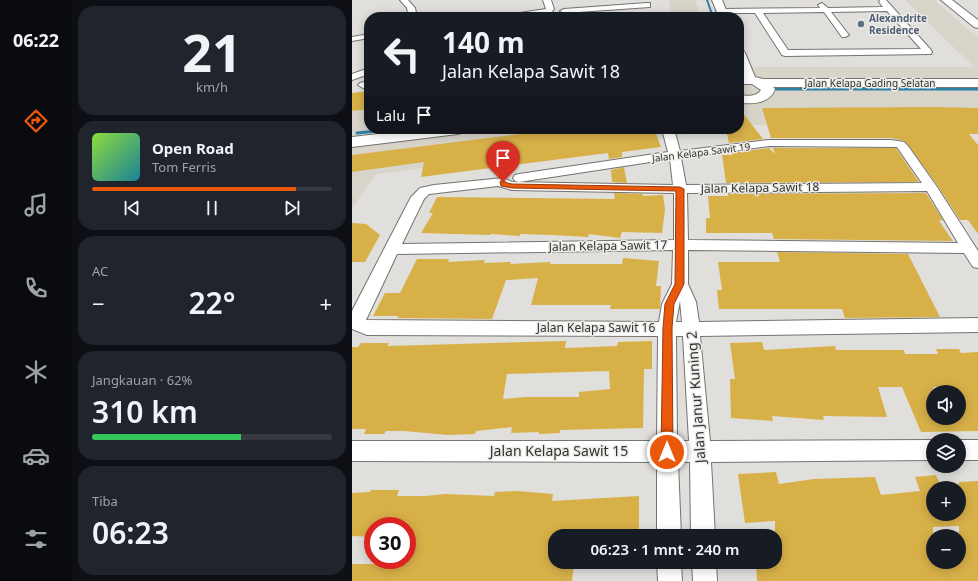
<!DOCTYPE html>
<html lang="id">
<meta charset="utf-8">
<style>
:root{--surface:#171b24;--page:#20242c;--text:#f1f3f6;--muted:#9ea1a6;--line:#363941;--accent:#ea580c}
body{margin:0;font-family:"Noto Sans",sans-serif;background:var(--page);color:var(--text);height:100vh;display:flex;flex-direction:column;font-size:15px;white-space:nowrap}
*{box-sizing:border-box;margin:0}
p{font-size:13px;color:var(--muted)}
.icon{flex:none;width:22px;height:22px;fill:none;stroke:currentColor;stroke-width:2;stroke-linecap:round;stroke-linejoin:round}
.map{position:relative;flex:1;overflow:hidden}
.drawer{display:flex;flex-direction:column;gap:6px;padding:6px;background:#0d0f14;width:280px}
.drawer>*{flex:none}
.hud{position:absolute;left:12px;top:12px;width:380px;height:122px;border-radius:16px;box-shadow:0 2px 10px #0003;background:#171b24;color:var(--text);overflow:hidden}
.controls{position:absolute;left:574px;top:385px;display:grid;gap:8px}
.controls a{display:grid;place-items:center;width:40px;height:40px;border-radius:50%;background:var(--surface);box-shadow:0 2px 10px #0003;font-size:20px}
.speed{position:absolute;left:12px;top:517px;display:flex;gap:8px;font-size:20px;font-weight:700;text-align:center}
.speed>*{display:grid;place-content:center;width:52px;height:52px;border-radius:50%;background:var(--surface);box-shadow:0 2px 10px #0003;line-height:1}
.speed .limit{border:6px solid #d22;background:#fff;color:#111}
.pin{position:absolute;display:grid;place-items:center;width:34px;height:34px;color:#fff;margin:-41px -17px;border-radius:50% 50% 50% 0;rotate:-45deg;box-shadow:0 0 4px #0007}
.pin .icon{rotate:45deg}
.me{position:absolute;width:44px;margin:-22px;rotate:0deg;stroke-linejoin:round;filter:drop-shadow(0 0 3px #0008)}
.turn{display:flex;align-items:center;gap:14px;height:84px;padding:0 12px;font-size:18px}
.turn .icon{width:52px;height:52px;stroke-width:2.5}
.turn b{display:block;font-size:28px;line-height:34px}
.then{display:flex;align-items:center;height:38px;padding:0 12px;background:#0003;gap:8px;font-size:15px}
.big{font-size:30px;font-weight:600;line-height:1.1}
.drawer .widget{flex:1;display:flex;flex-direction:column;justify-content:center;gap:6px;min-width:0;padding:0 14px;border-radius:16px;background:var(--page)}
.drawer .dial{align-items:center;gap:0}
.dial b{font-size:52px;line-height:1}
.song{display:flex;align-items:center;gap:12px}
.cover{width:48px;height:48px;border-radius:6px;background:linear-gradient(135deg,hsl(90 70% 55%),hsl(190 70% 35%))}
.played{height:4px;border-radius:2px;background:linear-gradient(90deg,var(--accent) 85%,var(--line) 85%)}
.keys{display:flex;justify-content:space-around;direction:ltr}
.heat{display:flex;justify-content:space-between;align-items:center;font-size:22px;direction:ltr}
.charge{height:6px;border-radius:3px;background:linear-gradient(90deg,#34c759 62%,var(--line) 0)}
.trip{position:absolute;left:196px;top:529px;width:234px;height:40px;border-radius:16px;background:var(--surface);box-shadow:0 2px 10px #0003;font-weight:600;line-height:40px;text-align:center}
main{display:flex;flex:1;min-height:0}
.tab-bar{display:flex;flex-direction:column;width:72px;justify-content:space-around;align-items:center;background:#090b0e;color:var(--muted)}
.tab-bar .icon{width:28px;height:28px}
.tab-bar .current{color:var(--accent)}
.tab-bar b{font-size:18px;color:var(--text)}
.map>svg:first-child{display:block}
.built{fill:#d8d4ca}
.lines{fill:none;stroke-linecap:round;stroke-linejoin:round}
.stream-far1{stroke:#2d81a7;stroke-width:2}
.stream{stroke:#2d81a7;stroke-width:3}
.building{fill:#d7b048;fill-rule:evenodd}
.street-casing{stroke:#757370;stroke-width:2}
.secondary-casing{stroke:#757370;stroke-width:2}
.primary-casing{stroke:#757370;stroke-width:2}
.street{fill:#fff;fill-rule:evenodd}
.secondary{fill:#fff;fill-rule:evenodd}
.primary{fill:#fff;fill-rule:evenodd}
.route{fill:#ea580c;stroke:#983908}
.service-dot{fill:#5c6f8a;stroke:#eeece9;stroke-width:1.5}
.labels{text-anchor:middle;stroke-width:3;stroke-linejoin:round;paint-order:stroke}
.far-service-label{font-size:10px;font-weight:bold;fill:#4e5e75;stroke:#eeece9;text-anchor:start}
.far-street-label{font-size:10px;fill:#343332;stroke:#eeece9}
.street-label{font-size:12px;fill:#343332;stroke:#eeece9}
.near-street-label{font-size:14px;fill:#343332;stroke:#eeece9}
</style>
<main>
<nav class="tab-bar">
<b>06:22</b>
<svg class="icon current" aria-label="directions" viewBox="0 0 24 24"><path d="M12 3l9 9-9 9-9-9zM9 14v-3h6M13 9l2 2-2 2"/></svg>
<svg class="icon" aria-label="music" viewBox="0 0 24 24"><path d="M9 18V5l10-2v13"/><circle cx="6" cy="18" r="3"/><circle cx="16" cy="16" r="3"/></svg>
<svg class="icon" aria-label="phone" viewBox="0 0 24 24"><path d="M5 4h4l2 5-3 2q2 4 5 5l2-3 5 2v4C11 20 4 13 5 4z"/></svg>
<svg class="icon" aria-label="climate" viewBox="0 0 24 24"><path d="M12 3v18M4 7l16 10M4 17L20 7"/></svg>
<svg class="icon" aria-label="car" viewBox="0 0 24 24"><path d="M5 17H2v-5l4-1 3-4h7l3 4 3 1v5h-3M9 17h6M6 11h13"/><circle cx="7" cy="17" r="2"/><circle cx="17" cy="17" r="2"/></svg>
<svg class="icon" aria-label="filters" viewBox="0 0 24 24"><path d="M4 7h16M4 17h16"/><circle cx="9" cy="7" r="2"/><circle cx="15" cy="17" r="2"/></svg>
</nav>
<section class="drawer">
<div class="widget dial"><b>21</b><p>km/h</p></div>
<div class="widget">
<div class="song"><i class="cover"></i><div><b>Open Road</b><p>Tom Ferris</p></div></div>
<div class="played"></div>
<div class="keys"><svg class="icon" aria-label="previous" viewBox="0 0 24 24"><path d="M18 5L8 12l10 7zM5 5v14"/></svg><svg class="icon" aria-label="pause" viewBox="0 0 24 24"><path d="M8 5v14M16 5v14"/></svg><svg class="icon" aria-label="next" viewBox="0 0 24 24"><path d="M6 5l10 7-10 7zM19 5v14"/></svg></div>
</div>
<div class="widget"><p>AC</p>
<div class="heat"><a>−</a><b class="big">22°</b><a>+</a></div>
</div>
<div class="widget"><p>Jangkauan · 62%</p><b class="big">310 km</b><div class="charge"></div></div>
<div class="widget"><p>Tiba</p><b class="big">06:23</b></div>
</section>
<div class="map">
<svg width="626" height="581" viewBox="0 0 626 581">
<rect width="100%" height="100%" fill="#e1dfdc"/>
<!-- built -->
<path class="built" d="M317 0H343L349 17H320Z
M553 0H582L626 38V127L404 125 387 127V82L406 81 399 67H622Z
M17 101V129H374L25 174 0 208V102Z"/>
<g class="lines">
<!-- stream-far1 -->
<path class="stream-far1" d="M355 0 361 17"/>
<!-- stream -->
<path class="stream" d="M422 89H626
M5 133 44 129"/>
</g>
<!-- building -->
<path class="building" d="M17 91V109L0 111V93Z
M581 107 626 108V134H617L626 145V234L616 220H608L586 186 553 141 539 138H419L410 108Z
M387 108 411 139 377 143 374 129H387Z
M207 129H302L309 147 270 152V157L257 159 256 153 69 177 72 162 0 172V155Z
M417 148 423 154 421 148H544L567 182 374 183 370 155H380L379 153Z
M272 167 275 183 260 182 259 170Z
M262 193 291 194V196L311 195 313 209 310 233 270 232 268 238 237 234 236 237 200 235 168 234V236L139 234 138 235 69 233 81 213H77L85 197 263 199Z
M574 193 591 220 587 221 601 241 422 239 420 233H354V218H358L356 196H376V194Z
M0 223 14 224 28 235 13 262H0Z
M425 252 556 254 588 317 493 318 490 309H367L365 290H370L366 262H428Z
M271 258 307 261 304 286H309L308 309H258L259 305H179L186 278 154 280 140 319 45 318 47 316H21L33 293H48L65 259H97L96 262 133 260 132 263 159 262 158 264 199 262 198 264H270Z
M214 341 213 348 265 346 266 342 300 341V369H292L291 428 208 430V433L187 434V432L159 433 160 427 124 431 123 434 96 435 52 431H34L32 434H12L14 429H0V347H6L9 343H37L35 346ZM257 371 258 389 227 392V397H174L151 399 155 374Z
M410 342 412 350 483 346 484 350H552L553 354H586L584 349H607L609 353 626 352V431L569 432 550 387H526L535 417 471 416 472 420 420 416 421 421 379 418 378 379H383L378 343ZM581 387H602L605 392H607V418H581Z
M424 472 427 484 462 479 523 477 529 495 568 491 563 477 584 475 590 488H581V514H607V482L626 481V581H405L404 562H423V521L393 523 386 474ZM607 526V562H581V527Z
M19 490H47L45 496H73L93 494 142 496 143 492 165 491 201 494 200 501 287 496V536H203V565H222L220 581H0V564H55V526H21V537L0 536V493L18 492Z"/>
<g class="lines">
<defs>
<path id="street" d="M48 0H56L63 8 65 17H57L55 8Z
M191 0H199L202 9 199 13 170 17H150L154 15 194 9Z
M528 0H534L579 50 580 52 579 54 433 56 430 55 403 13H370L366 11 370 9 468 8 466 5 470 3 476 8 531 7 527 2ZM535 11 569 49 436 50 411 13 472 12 490 37H493L497 35 479 12Z
M295 3H298V7L212 13 208 11 212 9Z
M17 34V38L0 41V37Z
M17 68V74L0 80V74Z
M17 81V87L11 88 6 85 8 83Z
M310 129H322L328 151 417 140H539L552 142 556 146 585 187 626 251V268L621 267 612 253 336 250V284L344 302 347 322 626 318V332L348 336 358 441 581 440V460L359 462 363 536H339L338 462H326L329 536H305V462L0 461V441H305L306 336 15 335 0 329V311L59 197 68 188 82 185 151 178 160 182 321 185 318 159 167 182 163 181 161 178 163 175 167 174 316 152ZM417 146 545 147 570 183 334 185 329 158ZM146 186 160 190 322 193V240L50 244 72 199 77 194ZM575 191 606 243 336 240 335 193ZM321 250 320 284 310 304 307 322 14 320 45 254ZM328 301 330 322H324ZM324 336H331L337 441H325Z
M606 440H626V460H607Z
M305 562H329L330 581H306Z
M340 562H364L365 581H341Z"/>
<path id="secondary" d="M360 0H370L377 17H367Z
M387 49 391 50 393 53 403 77 411 79H626V87H421L423 89C418 104 400 104 387 103V95C395 96 405 97 409 90L400 84H387V76H390L387 68Z
M69 129H114L111 132 106 134 0 147V137Z"/>
<path id="primary" d="M589 0H600L626 20V28L622 27Z"/>
</defs>
<!-- street casing -->
<use href="#street" class="street-casing"/>
<!-- secondary casing -->
<use href="#secondary" class="secondary-casing"/>
<!-- primary casing -->
<use href="#primary" class="primary-casing"/>
<!-- street -->
<use href="#street" class="street"/>
<!-- secondary -->
<use href="#secondary" class="secondary"/>
<!-- primary -->
<use href="#primary" class="primary"/>
</g>
<!-- route -->
<path class="route" d="M151 180 155 183 160 184 328 187 332 189V284L322 304 320 328 321 452 319 456 315 458 310 456 309 452 311 328 313 304 323 284 324 191 160 188 149 186 148 182Z"/>
<!-- markers -->
<circle class="service-dot" cx="509" cy="24" r="4"/>
<g class="labels">
<!-- far-service labels -->
<g class="far-service-label">
<text x="517" y="22">Alexandrite<tspan x="517" dy="12">Residence</tspan></text>
</g>
<!-- far-street labels -->
<g class="far-street-label">
<text x="518" y="87">Jalan Kelapa Gading Selatan</text>
<text transform="translate(349 152) rotate(-7)" y="4">Jalan Kelapa Sawit 19</text>
</g>
<!-- street labels -->
<g class="street-label">
<text transform="translate(408 188) rotate(-1)" y="4">Jalan Kelapa Sawit 18</text>
<text transform="translate(256 246) rotate(-1)" y="4">Jalan Kelapa Sawit 17</text>
<text x="244" y="332">Jalan Kelapa Sawit 16</text>
</g>
<!-- near-street labels -->
<g class="near-street-label">
<text transform="translate(344 397) rotate(-94)" y="5">Jalan Janur Kuning 2</text>
<text x="207" y="456">Jalan Kelapa Sawit 15</text>
</g>
</g>
</svg>
<div class="controls">
<a><svg class="icon" aria-label="sound" viewBox="0 0 24 24"><path d="M4 9h4l5-4v14l-5-4H4zM17 9q2 3 0 6"/></svg></a>
<a><svg class="icon" aria-label="layers" viewBox="0 0 24 24"><path d="M12 4l9 5-9 5-9-5zM3 14l9 5 9-5"/></svg></a>
<a>+</a>
<a>−</a>
</div>
<div class="speed"><div class="limit">30</div></div>
<div class="pin" style="left:151px;top:182px;background:#d93025"><svg class="icon" aria-label="arrive" viewBox="0 0 24 24"><path d="M6 21V4h12l-3 4 3 4H6"/></svg></div>
<svg class="me" style="left:315px;top:452px" viewBox="-20 -20 40 40"><circle r="17" fill="#ea580c" stroke="#fff" stroke-width="3"/><path d="M0-11L8 9 0 5-8 9z" fill="#fff"/></svg>
<div class="trip">06:23 · 1 mnt · 240 m</div>
<div class="hud">
<div class="turn"><svg class="icon" aria-label="left" viewBox="0 0 24 24"><path d="M17 20v-9H6M10 6l-5 5 5 5"/></svg><div><b>140 m</b>Jalan Kelapa Sawit 18</div></div>
<div class="then">Lalu<svg class="icon" aria-label="arrive" viewBox="0 0 24 24"><path d="M6 21V4h12l-3 4 3 4H6"/></svg></div>
</div>
</div>
</main>
